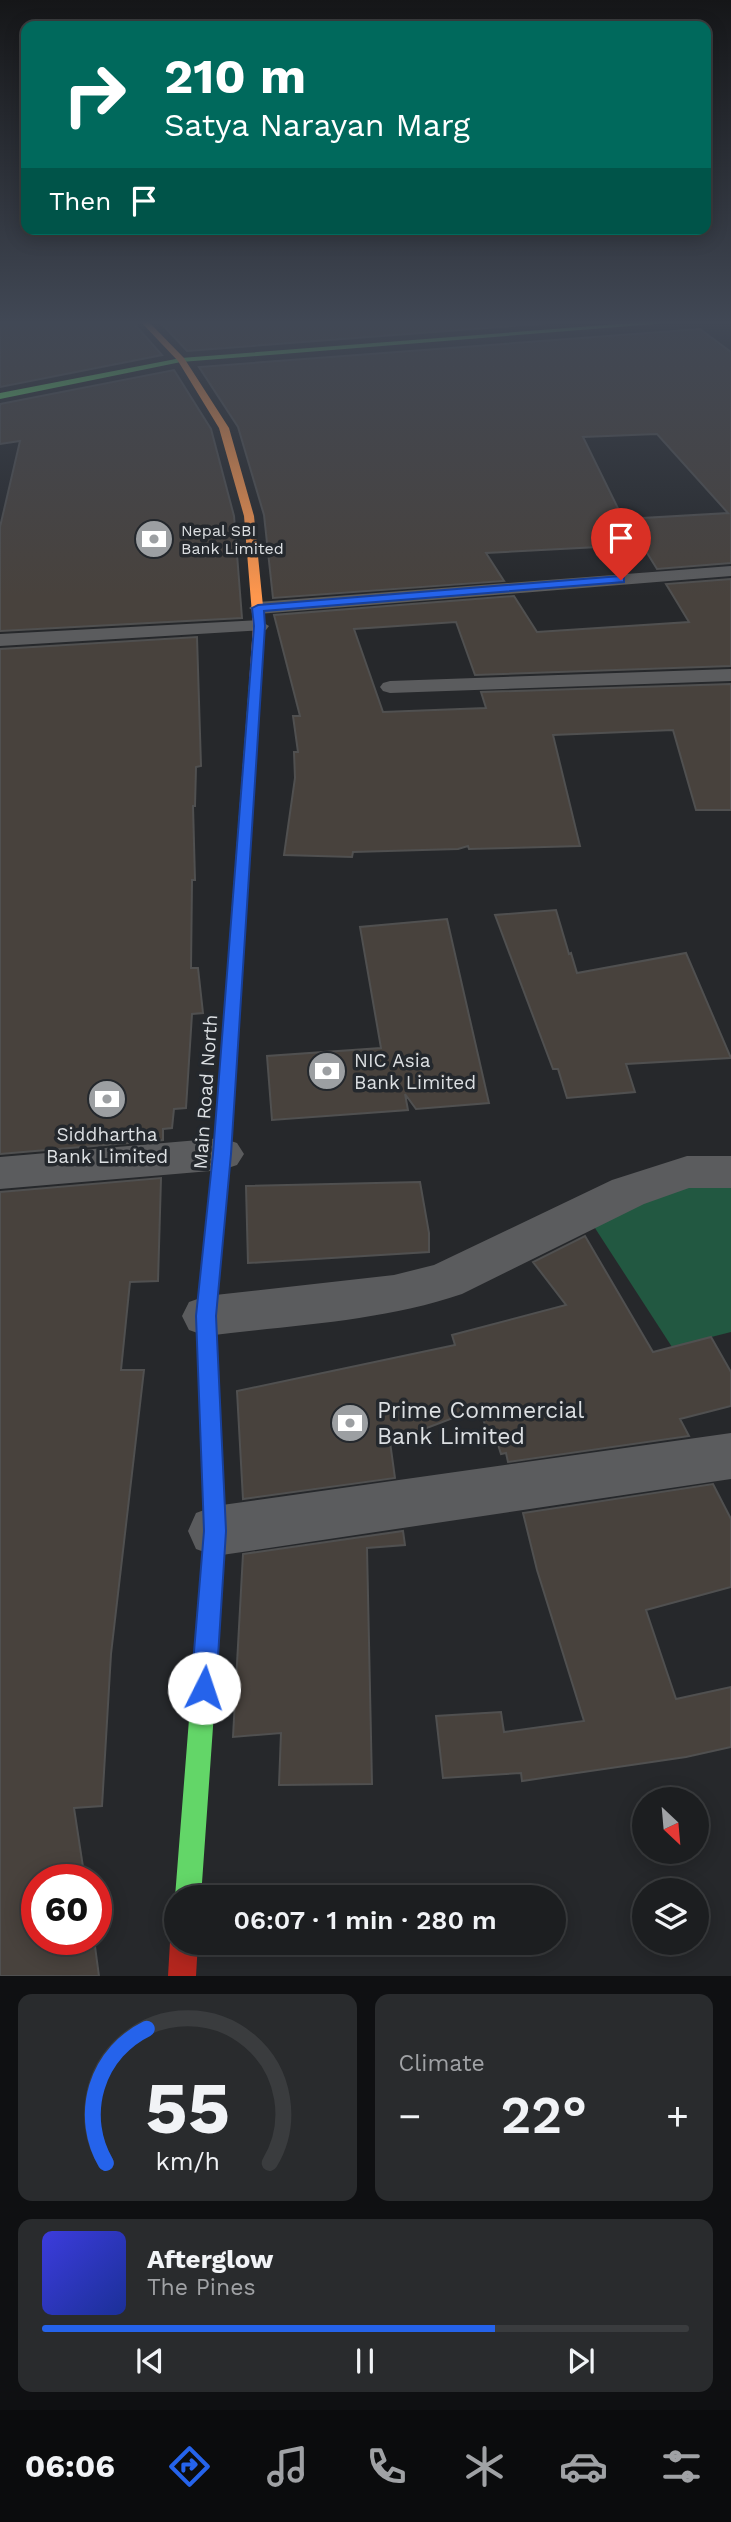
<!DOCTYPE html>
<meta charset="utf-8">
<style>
:root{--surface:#1c1e20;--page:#292b2d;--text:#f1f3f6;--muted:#a0a2a5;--line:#3a3c3e;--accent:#2563eb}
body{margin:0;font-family:"Work Sans",sans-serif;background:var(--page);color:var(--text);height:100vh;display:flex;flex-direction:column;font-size:26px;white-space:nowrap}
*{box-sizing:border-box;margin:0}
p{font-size:23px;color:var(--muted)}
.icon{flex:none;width:38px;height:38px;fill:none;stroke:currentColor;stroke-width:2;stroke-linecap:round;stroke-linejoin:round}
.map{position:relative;height:1976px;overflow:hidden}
.details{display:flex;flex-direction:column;gap:18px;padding:18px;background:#0f1012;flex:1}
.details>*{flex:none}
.guide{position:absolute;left:21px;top:21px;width:690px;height:214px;border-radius:14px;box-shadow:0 4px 18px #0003,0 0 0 2px var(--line);background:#00695c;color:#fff;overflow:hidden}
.needle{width:46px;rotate:154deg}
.fabs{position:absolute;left:632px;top:1787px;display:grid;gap:14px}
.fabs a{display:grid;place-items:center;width:77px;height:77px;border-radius:50%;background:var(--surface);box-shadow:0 4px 18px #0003,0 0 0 2px var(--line);font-size:35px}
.speed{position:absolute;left:21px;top:1864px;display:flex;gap:14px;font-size:35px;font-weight:700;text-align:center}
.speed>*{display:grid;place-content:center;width:91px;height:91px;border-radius:50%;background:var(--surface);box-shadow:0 4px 18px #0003,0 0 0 2px var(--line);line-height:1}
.speed .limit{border:10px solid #d22;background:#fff;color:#111}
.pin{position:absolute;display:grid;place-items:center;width:60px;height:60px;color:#fff;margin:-72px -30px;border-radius:50% 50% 50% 0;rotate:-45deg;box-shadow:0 0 7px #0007}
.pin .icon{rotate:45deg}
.me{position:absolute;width:77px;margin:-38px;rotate:4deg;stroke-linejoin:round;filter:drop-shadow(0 0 5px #0008)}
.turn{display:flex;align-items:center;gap:24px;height:147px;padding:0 28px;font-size:32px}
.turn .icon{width:91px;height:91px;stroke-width:2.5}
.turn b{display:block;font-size:49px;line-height:60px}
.then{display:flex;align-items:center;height:66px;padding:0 28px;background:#0003;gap:14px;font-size:26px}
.big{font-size:52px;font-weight:600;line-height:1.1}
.details .widget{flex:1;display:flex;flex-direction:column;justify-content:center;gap:10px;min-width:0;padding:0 24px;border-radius:14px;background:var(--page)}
.details .dial{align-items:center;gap:0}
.dial svg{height:182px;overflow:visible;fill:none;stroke:var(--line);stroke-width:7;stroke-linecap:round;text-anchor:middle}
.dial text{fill:var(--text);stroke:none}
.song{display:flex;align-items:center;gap:21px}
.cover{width:84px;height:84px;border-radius:10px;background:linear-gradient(135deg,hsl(240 70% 55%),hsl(230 70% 35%))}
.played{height:7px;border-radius:4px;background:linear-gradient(90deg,var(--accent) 70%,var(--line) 70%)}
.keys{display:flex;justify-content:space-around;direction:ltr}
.heat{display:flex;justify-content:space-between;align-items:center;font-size:38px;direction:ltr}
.details .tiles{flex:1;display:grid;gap:18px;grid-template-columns:1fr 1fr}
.widget:last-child{grid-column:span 2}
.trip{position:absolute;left:164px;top:1885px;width:402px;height:70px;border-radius:35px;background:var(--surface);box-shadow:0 4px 18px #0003,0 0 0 2px var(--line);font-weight:600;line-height:70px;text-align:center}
.menu{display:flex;height:112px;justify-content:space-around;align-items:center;background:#0b0c0d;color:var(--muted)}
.menu .icon{width:49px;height:49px}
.menu .active{color:var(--accent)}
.menu b{font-size:32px;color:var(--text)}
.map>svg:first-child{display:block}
.forest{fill:#225841}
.building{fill:#48423d;stroke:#505050;stroke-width:2}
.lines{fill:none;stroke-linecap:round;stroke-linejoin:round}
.lane{fill:#5b5c5e;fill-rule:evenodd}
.street{fill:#5b5c5e;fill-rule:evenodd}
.fast{fill:#63d668;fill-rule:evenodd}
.slow{fill:#ff974d;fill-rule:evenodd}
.jam{fill:#b3261e;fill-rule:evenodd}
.route{fill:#2563eb;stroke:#184099;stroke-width:2}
.labels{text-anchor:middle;stroke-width:7;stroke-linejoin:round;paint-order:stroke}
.far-poi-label{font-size:16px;fill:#dcdfe2;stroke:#24282d;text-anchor:start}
.poi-label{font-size:19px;fill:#dcdfe2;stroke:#24282d;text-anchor:start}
.street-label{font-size:19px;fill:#dcdfe2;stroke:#24282d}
.near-poi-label{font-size:23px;fill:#dcdfe2;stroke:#24282d;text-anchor:start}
</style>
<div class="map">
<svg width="731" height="1976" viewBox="0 0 731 1976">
<rect width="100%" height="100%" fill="#26282b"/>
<!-- forest -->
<path class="forest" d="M649 1182 731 1184V1332L672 1347 582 1208Z"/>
<!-- building -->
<path class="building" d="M0 320H131L162 355 0 387Z
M158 320H590L187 351Z
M700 329 731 352V563L657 569 626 519 728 513 657 434 583 437 636 545 486 553 504 581 273 598 264 515 238 427 199 367Z
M174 370 211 429 234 516 242 618 0 631V527L20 441 0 444V404Z
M731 579V666L475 675 456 622 354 629 383 712 486 708 481 692 731 684V810H696L673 730 553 735 580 846 469 849 468 846 458 849 353 852 352 857 284 855 295 778 294 752H298L293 716H300L274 615 514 596 537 632 689 622 666 584Z
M197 637 201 766 196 767 195 806H193L195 880H192L191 968H198L203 1013 192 1014 186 1108 174 1109 172 1128 163 1129V1140L0 1154V649Z
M556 910 569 954 571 953 577 973 686 953 731 1058 626 1064 635 1092 567 1098 558 1069H553L495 915Z
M447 919 489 1103 416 1109 405 1094 408 1110 272 1120 267 1056 381 1048 360 927Z
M161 1178 158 1281 130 1282 121 1370H144L111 1654 102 1806 74 1808 85 1880H37V1939H94L99 1976H0V1192Z
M420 1182 429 1233V1252L248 1263 246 1186Z
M585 1236 653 1352 711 1337 731 1372V1406L680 1419 689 1436 508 1462 506 1453 501 1454 494 1432 488 1433 479 1408 390 1442 395 1478 243 1499 237 1391 455 1345 452 1335 566 1305 533 1262Z
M713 1484 731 1519V1587L646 1610 676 1699 731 1687V1747L686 1757 522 1781 521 1773 443 1778 436 1716 501 1712 504 1732 584 1721 537 1570 523 1513Z
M403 1531 405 1545 367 1548 372 1784 279 1785 281 1733 233 1737 243 1554Z"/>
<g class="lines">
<!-- lane -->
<path class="lane" d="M731 566V576L258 614 249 608 258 602Z
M259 620 269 626 266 630 0 646V634Z
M731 669V681L390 693 383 691 380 687 383 683 390 681Z"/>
<!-- street -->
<path class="street" d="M222 1138 237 1143 244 1154 237 1165 222 1170 0 1189V1157Z
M687 1156H731V1188H689L644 1204 462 1294C380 1322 291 1325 206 1336L189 1330 182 1316 189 1302 206 1296 394 1275 434 1265 612 1180Z
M731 1433V1479L215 1556 196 1549 188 1531 196 1513 215 1506Z"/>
<!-- fast -->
<path class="fast" d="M670 320H706L181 362 0 399V393L181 358Z
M255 680 261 684 231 1154 216 1316 220 1401 217 1407 210 1410 203 1407 200 1401 196 1316 213 1154 249 684Z
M206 1644 214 1648 218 1656 201 1897H177V1902L175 1897 194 1656 198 1648Z"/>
<!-- slow -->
<path class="slow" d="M139 320H147L184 358 229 428 254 516 265 626 259 687 255 688 249 684 253 626 244 516 219 428 178 361Z
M210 1392 217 1395 220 1401 226 1531 218 1656 214 1664 206 1668 198 1664 194 1656 204 1531 200 1401 203 1395Z"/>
<!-- jam -->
<path class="jam" d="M177 1931V1942H198L196 1976H168L170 1942Z"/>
</g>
<!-- sky -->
<linearGradient id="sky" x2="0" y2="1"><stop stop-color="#151618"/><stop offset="0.54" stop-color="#414855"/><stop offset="1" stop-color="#414855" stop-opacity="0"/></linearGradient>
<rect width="731" height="597" fill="url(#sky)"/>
<!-- route -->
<path class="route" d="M621 576 624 577V582L264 611 265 626 231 1154 216 1316 226 1531 216 1688 212 1696 204 1700 195 1696 191 1688 204 1531 196 1316 213 1154 254 626 252 608 258 605Z"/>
<!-- icons -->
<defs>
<symbol id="bank-disc" viewBox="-11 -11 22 22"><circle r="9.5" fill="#9c9fa2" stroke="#24282d"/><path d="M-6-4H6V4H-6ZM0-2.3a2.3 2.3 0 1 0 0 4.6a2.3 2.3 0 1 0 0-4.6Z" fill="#fff"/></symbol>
</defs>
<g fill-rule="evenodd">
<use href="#bank-disc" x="132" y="517" width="44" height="44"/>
<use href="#bank-disc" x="305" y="1049" width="44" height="44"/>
<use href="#bank-disc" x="85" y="1077" width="44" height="44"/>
<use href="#bank-disc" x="328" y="1401" width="44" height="44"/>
</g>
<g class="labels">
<!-- far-poi labels -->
<g class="far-poi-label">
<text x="181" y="536">Nepal SBI<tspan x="181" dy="18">Bank Limited</tspan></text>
</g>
<!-- poi labels -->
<g class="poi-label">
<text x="354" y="1067">NIC Asia<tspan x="354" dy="22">Bank Limited</tspan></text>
<text x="107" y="1141" text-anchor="middle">Siddhartha<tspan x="107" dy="22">Bank Limited</tspan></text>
</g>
<!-- street labels -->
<g class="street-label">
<text transform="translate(205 1092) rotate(-86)" y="7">Main Road North</text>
</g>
<!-- near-poi labels -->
<g class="near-poi-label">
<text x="377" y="1418">Prime Commercial<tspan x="377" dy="26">Bank Limited</tspan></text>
</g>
</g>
</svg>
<div class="fabs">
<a><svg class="needle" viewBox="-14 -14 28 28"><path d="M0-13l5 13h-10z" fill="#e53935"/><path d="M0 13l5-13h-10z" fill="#a0a2a5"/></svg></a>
<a><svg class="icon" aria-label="layers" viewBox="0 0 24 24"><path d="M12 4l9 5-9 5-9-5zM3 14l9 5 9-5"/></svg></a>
</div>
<div class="speed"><div class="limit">60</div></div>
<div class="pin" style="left:621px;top:580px;background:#d93025"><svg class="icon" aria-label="arrive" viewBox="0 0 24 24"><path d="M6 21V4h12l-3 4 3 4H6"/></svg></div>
<svg class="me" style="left:204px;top:1688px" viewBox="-20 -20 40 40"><circle r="19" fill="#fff"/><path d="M0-13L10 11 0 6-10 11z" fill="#2563eb"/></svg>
<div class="trip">06:07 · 1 min · 280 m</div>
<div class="guide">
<div class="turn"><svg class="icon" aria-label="right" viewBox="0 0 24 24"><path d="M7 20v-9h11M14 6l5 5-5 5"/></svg><div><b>210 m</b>Satya Narayan Marg</div></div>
<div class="then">Then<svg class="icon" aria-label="arrive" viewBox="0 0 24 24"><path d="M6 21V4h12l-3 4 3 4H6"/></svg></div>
</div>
</div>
<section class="details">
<div class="tiles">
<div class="widget dial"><svg viewBox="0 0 100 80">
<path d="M14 69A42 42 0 1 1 86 69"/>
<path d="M14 69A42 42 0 0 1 32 10" stroke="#2563eb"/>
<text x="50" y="56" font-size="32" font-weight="700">55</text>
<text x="50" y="72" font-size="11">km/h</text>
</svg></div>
<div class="widget"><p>Climate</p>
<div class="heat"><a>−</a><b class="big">22°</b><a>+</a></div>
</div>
<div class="widget">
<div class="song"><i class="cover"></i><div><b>Afterglow</b><p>The Pines</p></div></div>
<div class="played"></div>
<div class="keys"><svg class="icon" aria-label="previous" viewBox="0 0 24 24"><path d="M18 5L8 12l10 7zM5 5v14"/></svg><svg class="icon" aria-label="pause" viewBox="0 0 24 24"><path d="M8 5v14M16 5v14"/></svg><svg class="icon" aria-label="next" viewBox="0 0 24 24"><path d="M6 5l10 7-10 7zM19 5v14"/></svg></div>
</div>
</div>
</section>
<nav class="menu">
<b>06:06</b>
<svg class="icon active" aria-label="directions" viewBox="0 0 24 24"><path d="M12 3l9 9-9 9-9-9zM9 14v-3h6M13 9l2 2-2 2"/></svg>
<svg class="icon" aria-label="music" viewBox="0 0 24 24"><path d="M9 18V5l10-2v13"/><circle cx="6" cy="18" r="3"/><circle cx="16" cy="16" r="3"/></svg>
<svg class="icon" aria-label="phone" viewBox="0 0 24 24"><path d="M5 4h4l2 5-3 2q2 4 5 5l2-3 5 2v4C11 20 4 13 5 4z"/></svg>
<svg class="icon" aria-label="climate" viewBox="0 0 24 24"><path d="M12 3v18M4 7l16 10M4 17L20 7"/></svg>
<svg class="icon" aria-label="car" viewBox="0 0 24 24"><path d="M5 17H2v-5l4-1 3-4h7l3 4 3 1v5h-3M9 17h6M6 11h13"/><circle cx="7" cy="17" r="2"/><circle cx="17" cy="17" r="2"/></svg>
<svg class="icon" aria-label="filters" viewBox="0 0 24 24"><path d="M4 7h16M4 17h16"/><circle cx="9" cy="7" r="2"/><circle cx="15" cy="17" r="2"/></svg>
</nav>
